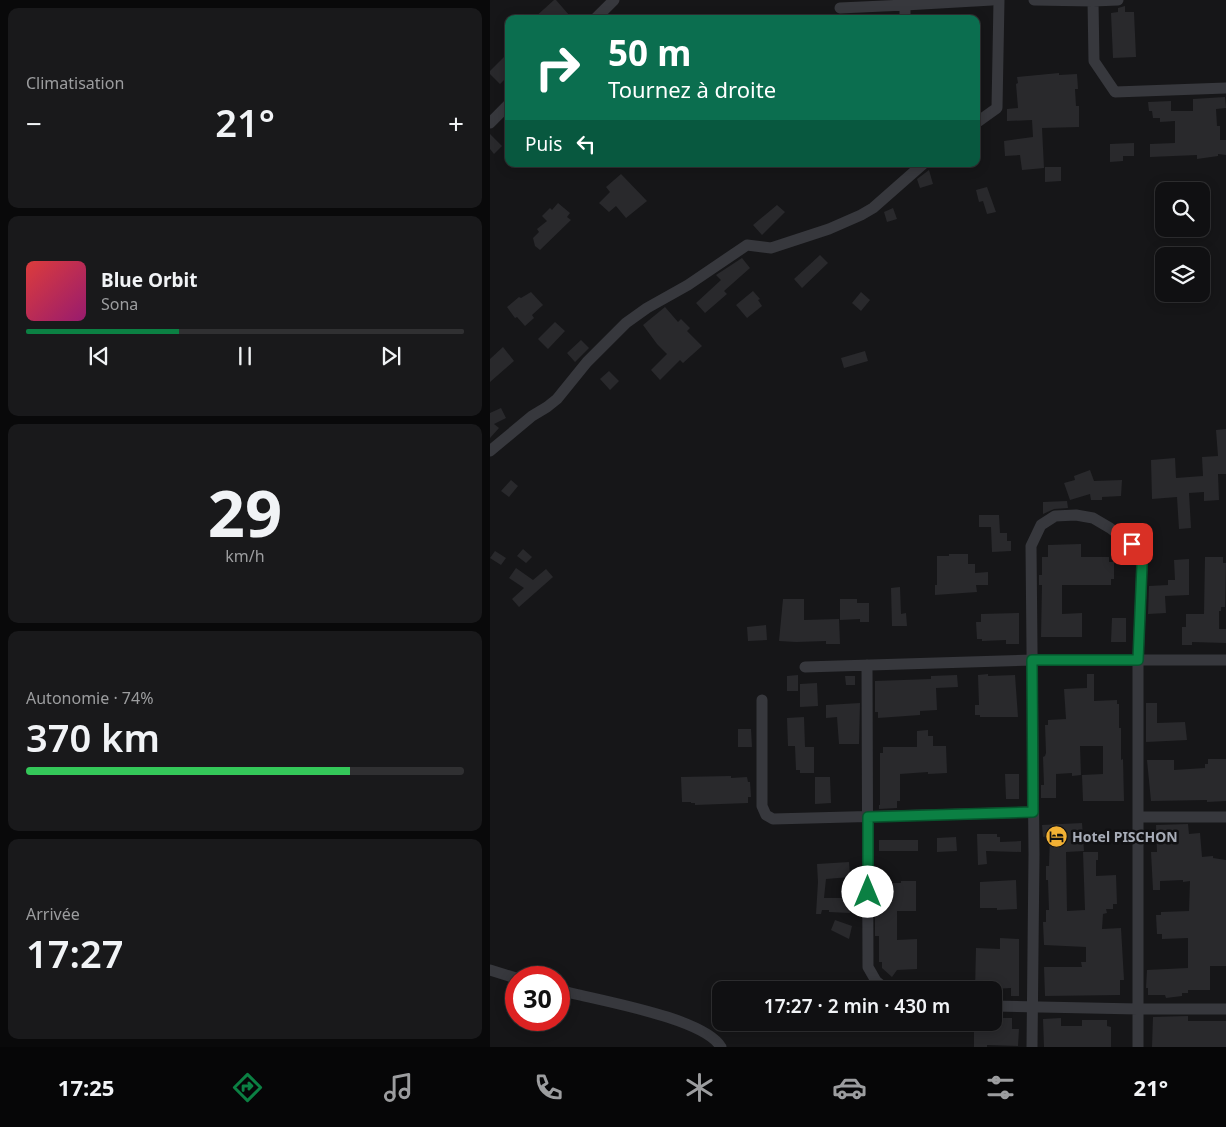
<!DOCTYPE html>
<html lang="fr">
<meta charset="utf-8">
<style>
:root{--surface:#101012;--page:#19191b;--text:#f1f3f6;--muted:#9c9d9f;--line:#303032;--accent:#0b8043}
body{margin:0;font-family:"Noto Sans",sans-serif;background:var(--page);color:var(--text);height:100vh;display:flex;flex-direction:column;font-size:19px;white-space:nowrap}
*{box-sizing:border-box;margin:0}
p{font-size:16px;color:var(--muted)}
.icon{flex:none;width:28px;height:28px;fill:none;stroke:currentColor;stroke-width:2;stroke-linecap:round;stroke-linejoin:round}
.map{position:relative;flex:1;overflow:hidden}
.side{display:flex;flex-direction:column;gap:8px;padding:8px;background:#09090a;width:490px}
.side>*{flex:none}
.hud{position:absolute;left:15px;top:15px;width:475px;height:152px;border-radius:10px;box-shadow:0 2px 12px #0003,0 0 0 1px var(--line);background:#0b6e4f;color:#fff;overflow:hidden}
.controls{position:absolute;left:665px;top:182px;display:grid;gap:10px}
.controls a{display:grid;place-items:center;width:55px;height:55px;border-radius:10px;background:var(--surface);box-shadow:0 2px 12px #0003,0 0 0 1px var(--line);font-size:25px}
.speed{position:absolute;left:15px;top:966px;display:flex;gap:10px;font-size:25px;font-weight:700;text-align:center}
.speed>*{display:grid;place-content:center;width:65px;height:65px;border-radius:50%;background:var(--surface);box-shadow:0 2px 12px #0003,0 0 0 1px var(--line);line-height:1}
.speed .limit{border:8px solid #d22;background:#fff;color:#111}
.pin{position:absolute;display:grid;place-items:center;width:42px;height:42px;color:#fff;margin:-21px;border-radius:10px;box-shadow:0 2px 8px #0006}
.me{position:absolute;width:55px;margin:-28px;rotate:0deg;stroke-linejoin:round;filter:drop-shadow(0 0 4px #0008)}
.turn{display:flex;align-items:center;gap:18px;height:105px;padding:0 20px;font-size:22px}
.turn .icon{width:65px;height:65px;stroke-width:2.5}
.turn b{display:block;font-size:35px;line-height:42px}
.then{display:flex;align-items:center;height:48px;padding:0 20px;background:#0003;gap:10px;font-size:19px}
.big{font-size:38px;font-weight:600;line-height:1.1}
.side .widget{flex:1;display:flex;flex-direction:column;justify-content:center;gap:8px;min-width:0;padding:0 18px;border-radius:10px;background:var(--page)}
.side .dial{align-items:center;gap:0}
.dial b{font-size:65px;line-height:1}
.song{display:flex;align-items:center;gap:15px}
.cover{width:60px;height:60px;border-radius:8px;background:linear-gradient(135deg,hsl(0 70% 55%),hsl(320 70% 35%))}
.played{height:5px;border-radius:2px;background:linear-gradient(90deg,var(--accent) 35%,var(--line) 35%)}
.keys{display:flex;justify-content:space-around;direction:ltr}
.heat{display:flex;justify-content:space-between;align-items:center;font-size:28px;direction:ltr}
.charge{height:8px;border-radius:4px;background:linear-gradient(90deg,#34c759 74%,var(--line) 0)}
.trip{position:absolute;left:222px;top:981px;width:290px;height:50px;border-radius:10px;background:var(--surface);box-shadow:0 2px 12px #0003,0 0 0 1px var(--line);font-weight:600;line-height:50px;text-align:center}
.tabs{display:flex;height:80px;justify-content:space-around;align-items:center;background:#060607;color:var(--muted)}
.tabs .icon{width:35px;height:35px}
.tabs .current{color:var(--accent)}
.tabs b{font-size:22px;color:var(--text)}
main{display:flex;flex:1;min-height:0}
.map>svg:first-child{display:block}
.building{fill:#29292c}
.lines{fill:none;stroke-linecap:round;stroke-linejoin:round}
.street{stroke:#37383d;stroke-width:11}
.route-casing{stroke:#07532c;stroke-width:12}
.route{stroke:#0b8043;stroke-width:9}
.labels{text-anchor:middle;stroke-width:5;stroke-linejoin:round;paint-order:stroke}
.poi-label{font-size:14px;font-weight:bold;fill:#a8adb8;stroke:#111113;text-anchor:start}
</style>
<main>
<section class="side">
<div class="widget"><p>Climatisation</p>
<div class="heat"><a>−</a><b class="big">21°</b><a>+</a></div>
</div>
<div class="widget">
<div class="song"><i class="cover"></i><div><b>Blue Orbit</b><p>Sona</p></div></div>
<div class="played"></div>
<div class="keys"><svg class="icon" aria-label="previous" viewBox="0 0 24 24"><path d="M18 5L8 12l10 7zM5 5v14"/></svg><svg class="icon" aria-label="pause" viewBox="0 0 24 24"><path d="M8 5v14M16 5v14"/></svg><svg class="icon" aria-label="next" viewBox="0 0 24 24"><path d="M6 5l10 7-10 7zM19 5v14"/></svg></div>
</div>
<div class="widget dial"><b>29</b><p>km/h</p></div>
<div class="widget"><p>Autonomie · 74%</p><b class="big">370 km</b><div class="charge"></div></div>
<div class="widget"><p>Arrivée</p><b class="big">17:27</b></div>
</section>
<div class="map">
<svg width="736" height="1047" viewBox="0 0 736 1047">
<rect width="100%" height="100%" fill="#161618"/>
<!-- building -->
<path class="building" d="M64 0H66L79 15 75 19H43Z
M635 6V12H644L646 57 623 58 621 13 628 12V8Z
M19 52V75L10 84 0 74V71Z
M569 73V75L587 74 588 89H585L586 106H589V127L552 128 554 168 532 170 530 155 515 156 514 141 543 137 542 120 517 121V109L528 108 526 84 528 83 527 77Z
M735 97 736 108 726 109 727 126H730V140H736V155L728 154V156L707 159V155L660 157V144L685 143V121L670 122V118H663L662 111H659L658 102 681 101V111H703V99Z
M0 134 12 146 4 154 0 149Z
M644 143V156H633V161L620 162V144Z
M555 167H571V181L555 182Z
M439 170 443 184 430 188 427 179Z
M131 174 157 201 136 218 126 206 119 212 109 203 120 192 116 187Z
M497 187 506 212 497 214 493 201 489 202 486 190Z
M68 203 80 213 77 217 81 220 50 250 45 246 43 238 49 232 47 229 57 221 52 216 60 208 62 210Z
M287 205 295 212 272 235 263 225Z
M403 208 407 219 397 222 394 212Z
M330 255 338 263 312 288 304 279Z
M252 258 260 268 234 291 237 294 215 313 206 303 231 280 226 275Z
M263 291 270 299 268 300 272 306 257 318 246 305Z
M41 292 53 305 42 315 44 318 35 326 27 317 25 318 17 307 29 297 31 298Z
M371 292 380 300 371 311 362 303Z
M175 307 188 322 191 319 200 328 197 331 212 346 193 363 190 360 170 380 161 370 177 354 167 344 153 325Z
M65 322 75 331 58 349 48 339Z
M91 340 99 348 85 362 77 353Z
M13 347 24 361 0 382V359Z
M375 351 378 361 354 368 351 358Z
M119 371 129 381 120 390 110 379Z
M11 408 16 418 4 424 9 428 0 438V413Z
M736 429V474H728L729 500 714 501V492L699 493 701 528 689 529 687 497 662 499 661 460 685 458 686 478 713 476 712 457 728 456 726 430Z
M600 470 604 481 632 480 631 496 612 497V500H601L600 494 580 500 574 483 585 480 584 476Z
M21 480 28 486 19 497 11 491Z
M577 501 578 508 564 509 553 514V502Z
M489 515H509L510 533H517V541H521V551L502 552 501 527H489Z
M591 544V557H619V562H624V579H621V585H572V614L592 613V637H551L552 585H549V575H552V557H558V545Z
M33 549 42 557 36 563 27 556Z
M5 551 16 558 11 565 0 558Z
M459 554H478V564H485V573L498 572V585H486L487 592 445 595V585H447V556H459Z
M715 557H733V563H736L735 607H731V611H729V629H736V643L702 642V645H692V627H696V614H714Z
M699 559V595L675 596 676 613 658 614 659 586 678 585V580H685L684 560Z
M26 568 43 580 56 569 63 577 29 607 22 599 34 588 19 578Z
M410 587 411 614 416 613 417 626H402L401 588Z
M293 599H314V620L349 619 350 644H336V641L306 642 289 641Z
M350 599H367V603H379V622H370V619L350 620Z
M529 613V644H516V640L492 641V639H487L486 622H491V614Z
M622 618H636V642H621Z
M276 625 277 640 258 641 257 627Z
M498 674V676L525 675 528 717H490V715H485V705H489L488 675Z
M597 674H604V701L627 700V704H629V728H631V760L633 759 634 801H593L592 775 613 774V746H590L591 775 582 776V773L566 774V798H551V785H554L553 757 555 756 556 753 555 725H558V720L576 719 574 689 597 688Z
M308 675V691H297V676Z
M467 675 468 687 446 688 447 710 430 711V715L388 718V712H385V681L441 679V676Z
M355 676H365V685H356Z
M327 683 328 706 310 707V684Z
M370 703 369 744H349L347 717 336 718V705Z
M656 703H667V723L695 722 697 740 656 742Z
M314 717 315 747H324V773H310V770H306L305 746H298L297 718Z
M248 729H261L262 747H248Z
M438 730V736H443V746H456L457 773 438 774V772L410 774V801H407V808L389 809V805H390V753H393V747H427V731Z
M718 759H736V801L717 802V800L661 801 657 760H684V770L715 768V764H718Z
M515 774H529V799H516Z
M241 776V778L257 777 258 782H260L261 797H258V803L205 805V803H201V802H192L191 777Z
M325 777H340L341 803 325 804Z
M592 823 594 851 576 852 577 911 595 910 593 852H608V860H606V876L626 875 627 904H623V909H616L617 913 613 914 612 929 631 928 634 980H630V995L555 996 554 967H592L591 962H596V947L554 945 553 922H556V910H559L558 880H556V866H559L560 836 553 837 552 825Z
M698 824 699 834 710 833 712 857 723 856V858L736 860V966H720V990H698V993H692V996L676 998 675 995H658V988H656L657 970 698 968V938L672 939V934H667L666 915H671V912L699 911 700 881 693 882V880L670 881V890H663L661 852H667L666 825Z
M487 834H507V837H510V842L531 841V852L496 851 497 864 488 865Z
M466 837 467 851 447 852V838Z
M389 840H428V851H389Z
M359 862 360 877 336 879 334 898H361L360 913 339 912V910H332L331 914H326L328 882 327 864Z
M526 880 527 909 507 910V908H490V882Z
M411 881H426V911H407V940L427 939V969L407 970 402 977 392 968V962H389V936H385V885L386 883H411Z
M358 882H367V894H358Z
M345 920 362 926 359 939 341 930Z
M510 938 529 939V996H521V988L485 990 486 948 510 949Z
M698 1016V1021H736V1047H662L663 1017Z
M504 1018H522V1029H529L528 1046 497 1045V1047H484V1022H504Z
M571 1018V1026H592V1020H617V1026L621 1027V1047H554L553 1019Z"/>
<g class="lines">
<!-- street -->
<path class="street" d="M544 0 603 1 604 61 625 92 736 88
M603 1 628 0
M350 8 415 5
M105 19 124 0
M415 19V5L502 0
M0 123 19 104
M486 123 507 108 509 0
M0 451 42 416 57 407 67 399 97 362 136 323 157 308 198 285 257 245 281 248 339 229 371 215 383 208 433 164
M377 665 378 967 386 981 397 990
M315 667 542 660H736
M272 700V806L276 815 283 819 543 812
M648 817H736
M0 970 26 978
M69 990C105 1000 213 1017 231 1047
M504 1006 648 1009H736
M542 1047 544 854 541 546 551 525 565 516 586 515 603 518 620 528 642 545 648 551 652 565 648 660V1047"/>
</g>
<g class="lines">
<defs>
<path id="route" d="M378 892V817L543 812 542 660H648L652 565 648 551 642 544"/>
</defs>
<!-- route casing -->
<use href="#route" class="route-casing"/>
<!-- route -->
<use href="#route" class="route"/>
</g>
<!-- icons -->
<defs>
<symbol id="hotel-disc" viewBox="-11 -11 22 22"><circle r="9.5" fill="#f2b134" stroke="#111113"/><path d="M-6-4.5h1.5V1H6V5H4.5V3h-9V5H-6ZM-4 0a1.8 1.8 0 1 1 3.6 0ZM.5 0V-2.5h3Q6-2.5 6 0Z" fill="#111"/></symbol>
</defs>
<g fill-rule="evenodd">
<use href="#hotel-disc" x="554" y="824" width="25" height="25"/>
</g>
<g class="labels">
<!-- poi labels -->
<g class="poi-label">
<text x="582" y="842">Hotel PISCHON</text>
</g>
</g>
</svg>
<div class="controls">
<a><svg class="icon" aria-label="search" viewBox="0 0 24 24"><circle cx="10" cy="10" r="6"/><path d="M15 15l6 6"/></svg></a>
<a><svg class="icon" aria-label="layers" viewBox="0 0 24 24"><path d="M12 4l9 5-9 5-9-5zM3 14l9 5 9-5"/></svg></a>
</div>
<div class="speed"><div class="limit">30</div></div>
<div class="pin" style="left:642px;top:544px;background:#d93025"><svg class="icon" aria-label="arrive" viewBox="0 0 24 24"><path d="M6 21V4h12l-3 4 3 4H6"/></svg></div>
<svg class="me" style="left:378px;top:892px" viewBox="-20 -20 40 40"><circle r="19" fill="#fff"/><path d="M0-13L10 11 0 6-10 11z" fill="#0b8043"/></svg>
<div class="trip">17:27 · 2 min · 430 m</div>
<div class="hud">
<div class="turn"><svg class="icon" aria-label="right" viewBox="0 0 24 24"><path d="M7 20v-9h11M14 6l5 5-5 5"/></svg><div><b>50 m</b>Tournez à droite</div></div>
<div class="then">Puis<svg class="icon" aria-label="left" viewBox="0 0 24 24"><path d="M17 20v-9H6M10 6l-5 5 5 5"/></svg></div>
</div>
</div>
</main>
<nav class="tabs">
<b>17:25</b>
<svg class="icon current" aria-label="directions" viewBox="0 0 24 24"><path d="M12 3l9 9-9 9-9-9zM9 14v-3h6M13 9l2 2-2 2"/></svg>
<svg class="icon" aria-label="music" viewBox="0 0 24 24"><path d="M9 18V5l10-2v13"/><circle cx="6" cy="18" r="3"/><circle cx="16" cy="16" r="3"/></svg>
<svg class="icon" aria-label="phone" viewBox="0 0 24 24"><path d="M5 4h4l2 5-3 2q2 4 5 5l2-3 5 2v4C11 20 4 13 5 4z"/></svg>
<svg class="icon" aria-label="climate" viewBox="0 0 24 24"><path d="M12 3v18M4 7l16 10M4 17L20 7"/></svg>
<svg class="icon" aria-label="car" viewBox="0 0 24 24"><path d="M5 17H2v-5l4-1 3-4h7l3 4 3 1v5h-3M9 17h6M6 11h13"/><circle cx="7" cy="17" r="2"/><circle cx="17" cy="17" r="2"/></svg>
<svg class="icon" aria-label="filters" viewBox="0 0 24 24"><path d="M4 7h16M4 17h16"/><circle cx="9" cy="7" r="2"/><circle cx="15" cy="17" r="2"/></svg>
<b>21°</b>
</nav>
